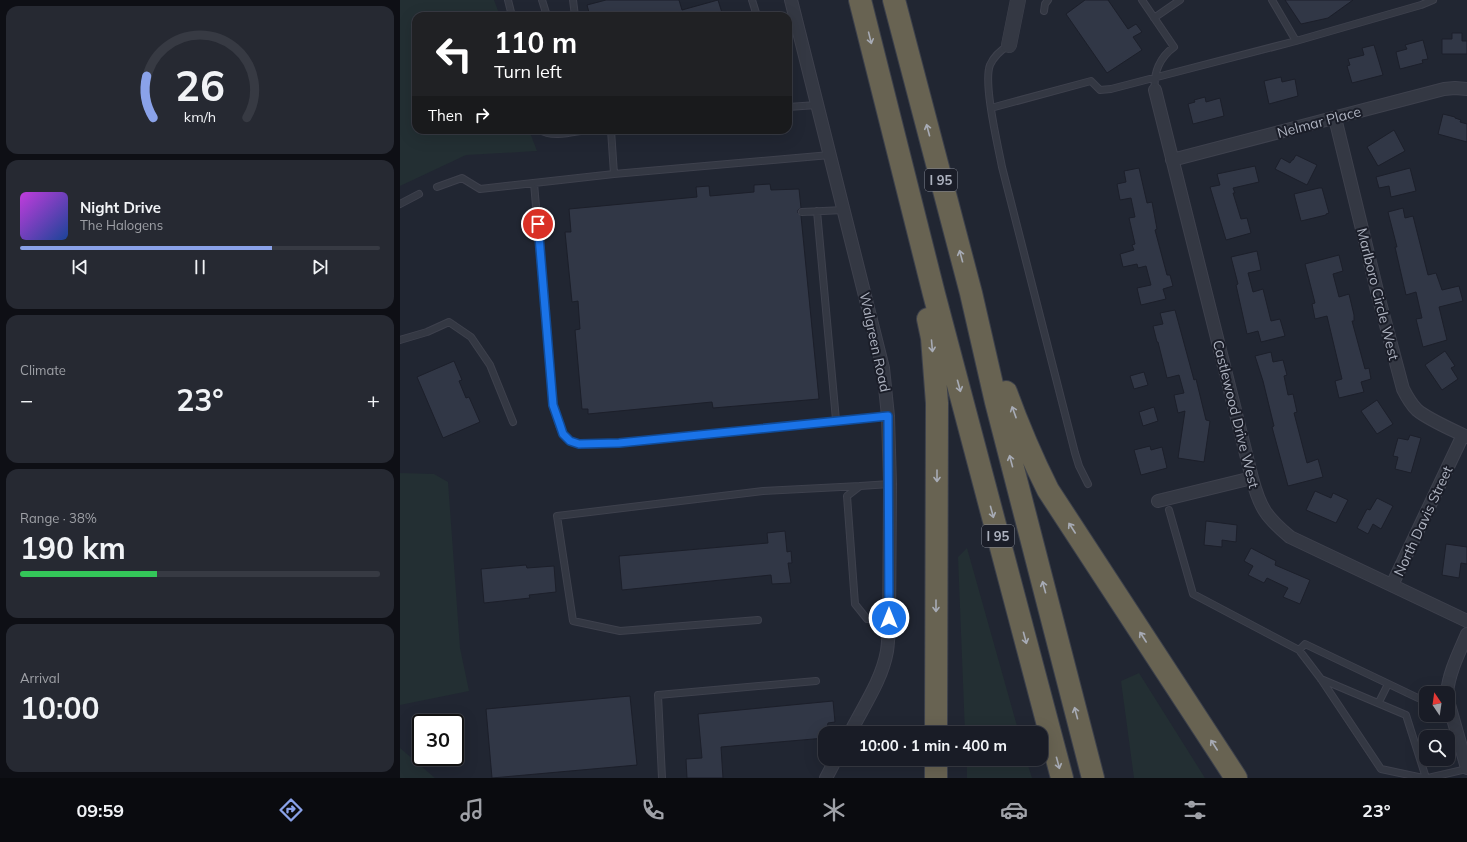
<!DOCTYPE html>
<meta charset="utf-8">
<style>
:root{--surface:#191c26;--page:#262932;--text:#f1f3f6;--muted:#9fa1a7;--line:#373a43;--accent:#8aa2e9}
body{margin:0;font-family:Mulish,sans-serif;background:var(--page);color:var(--text);height:100vh;display:flex;flex-direction:column;font-size:15px;white-space:nowrap}
*{box-sizing:border-box;margin:0}
p{font-size:13px;color:var(--muted)}
.icon{flex:none;width:22px;height:22px;fill:none;stroke:currentColor;stroke-width:2;stroke-linecap:round;stroke-linejoin:round}
.map{position:relative;flex:1;overflow:hidden}
.details{display:flex;flex-direction:column;gap:6px;padding:6px;background:#0e0f15;width:400px}
.details>*{flex:none}
.hud{position:absolute;left:12px;top:12px;width:380px;height:122px;border-radius:12px;box-shadow:0 4px 16px #0002,0 0 0 1px var(--line);background:#202124;color:#fff;overflow:hidden}
.needle{width:26px;rotate:347deg}
.fabs{position:absolute;left:1019px;top:686px;display:grid;gap:8px}
.fabs a{display:grid;place-items:center;width:36px;height:36px;border-radius:8px;background:var(--surface);box-shadow:0 4px 16px #0002,0 0 0 1px var(--line);font-size:20px}
.speed{position:absolute;left:12px;top:714px;display:flex;gap:8px;font-size:20px;font-weight:700;text-align:center}
.speed>*{display:grid;place-content:center;width:52px;height:52px;border-radius:50%;background:var(--surface);box-shadow:0 4px 16px #0002,0 0 0 1px var(--line);line-height:1}
.speed .limit{border:2px solid #111;border-radius:6px;background:#fff;color:#111}
.pin{position:absolute;display:grid;place-items:center;width:34px;height:34px;color:#fff;margin:-17px;border:2px solid #fff;border-radius:50%;box-shadow:0 1px 4px #0007}
.me{position:absolute;width:44px;margin:-22px;rotate:0deg;stroke-linejoin:round;filter:drop-shadow(0 0 3px #0008)}
.turn{display:flex;align-items:center;gap:14px;height:84px;padding:0 16px;font-size:18px}
.turn .icon{width:52px;height:52px;stroke-width:2.5}
.turn b{display:block;font-size:28px;line-height:34px}
.then{display:flex;align-items:center;height:38px;padding:0 16px;background:#0003;gap:8px;font-size:15px}
.big{font-size:30px;font-weight:700;line-height:1.1}
.details .widget{flex:1;display:flex;flex-direction:column;justify-content:center;gap:6px;min-width:0;padding:0 14px;border-radius:12px;background:var(--page)}
.details .dial{align-items:center;gap:0}
.dial svg{height:104px;overflow:visible;fill:none;stroke:var(--line);stroke-width:7;stroke-linecap:round;text-anchor:middle}
.dial text{fill:var(--text);stroke:none}
.song{display:flex;align-items:center;gap:12px}
.cover{width:48px;height:48px;border-radius:6px;background:linear-gradient(135deg,hsl(290 70% 55%),hsl(220 70% 35%))}
.played{height:4px;border-radius:2px;background:linear-gradient(90deg,var(--accent) 70%,var(--line) 70%)}
.keys{display:flex;justify-content:space-around;direction:ltr}
.heat{display:flex;justify-content:space-between;align-items:center;font-size:22px;direction:ltr}
.charge{height:6px;border-radius:3px;background:linear-gradient(90deg,#34c759 38%,var(--line) 0)}
.trip{position:absolute;left:418px;top:726px;width:230px;height:40px;border-radius:12px;background:var(--surface);box-shadow:0 4px 16px #0002,0 0 0 1px var(--line);font-weight:700;line-height:40px;text-align:center}
.tabs{display:flex;height:64px;justify-content:space-around;align-items:center;background:#0a0b0f;color:var(--muted)}
.tabs .icon{width:28px;height:28px}
.tabs .selected{color:var(--accent)}
.tabs b{font-size:18px;color:var(--text)}
main{display:flex;flex:1;min-height:0}
.map>svg:first-child{display:block}
.green{fill:#232f33}
.building{fill:#313746;stroke:#1c1f2a}
.lines{fill:none;stroke-linecap:round;stroke-linejoin:round}
.service-casing{stroke:#3e414d;stroke-width:8}
.minor-casing{stroke:#3e414d;stroke-width:14}
.tertiary-casing{stroke:#3e414d;stroke-width:16}
.motorway-casing{stroke:#3c404b;stroke-width:24}
.service{stroke:#343843;stroke-width:6}
.minor{stroke:#343843;stroke-width:12}
.tertiary{stroke:#343843;stroke-width:15}
.motorway{stroke:#686352;stroke-width:22}
.oneway{stroke:#a7abb5}
.route-casing{stroke:#114b97;stroke-width:10}
.route{stroke:#1a73e8;stroke-width:7}
.labels{text-anchor:middle;stroke-width:4;stroke-linejoin:round;paint-order:stroke}
.shield{fill:#1a1d28;stroke:#828692;stroke-width:1}
.shield-label{font-size:13px;font-weight:bold;fill:#aeb3c0}
.street-label{font-size:14px;fill:#aeb3c0;stroke:#1a1d28}
</style>
<main>
<section class="details">
<div class="widget dial"><svg viewBox="0 0 100 80">
<path d="M14 69A42 42 0 1 1 86 69"/>
<path d="M14 69A42 42 0 0 1 9 37" stroke="#8aa2e9"/>
<text x="50" y="56" font-size="32" font-weight="700">26</text>
<text x="50" y="72" font-size="11">km/h</text>
</svg></div>
<div class="widget">
<div class="song"><i class="cover"></i><div><b>Night Drive</b><p>The Halogens</p></div></div>
<div class="played"></div>
<div class="keys"><svg class="icon" aria-label="previous" viewBox="0 0 24 24"><path d="M18 5L8 12l10 7zM5 5v14"/></svg><svg class="icon" aria-label="pause" viewBox="0 0 24 24"><path d="M8 5v14M16 5v14"/></svg><svg class="icon" aria-label="next" viewBox="0 0 24 24"><path d="M6 5l10 7-10 7zM19 5v14"/></svg></div>
</div>
<div class="widget"><p>Climate</p>
<div class="heat"><a>−</a><b class="big">23°</b><a>+</a></div>
</div>
<div class="widget"><p>Range · 38%</p><b class="big">190 km</b><div class="charge"></div></div>
<div class="widget"><p>Arrival</p><b class="big">10:00</b></div>
</section>
<div class="map">
<svg width="1067" height="778" viewBox="0 0 1067 778">
<rect width="100%" height="100%" fill="#212632"/>
<!-- green -->
<path class="green" d="M0 0H94L100 16H16V130H129L137 151 66 155 0 186Z
M0 473 34 474 48 482 60 648 69 691 0 705Z
M567 548 619 733H565L558 557Z
M739 673 805 778H734L721 681Z
M0 748 35 778H0Z
M567 759H626L632 778H567Z"/>
<!-- building -->
<path class="building" d="M206 0H279L282 10 318 0 323 16H190L187 5Z
M685 0H708L728 29 736 24 742 32 733 37 742 50 707 73 666 14Z
M885 0H953L928 18 901 24Z
M1052 33H1062V41H1067V54H1042V39H1052Z
M1023 40 1028 59 1022 60 1023 63 1000 69 996 52 1007 49 1005 45Z
M974 45 983 75 952 83 947 66 950 65 948 59 964 55 962 48Z
M881 77 882 82 895 79 898 96 869 104 864 81Z
M805 97 806 102 820 98 824 116 793 124 788 104 795 102 794 100Z
M1043 114 1055 117V118L1061 120 1060 122 1067 124V142L1038 134Z
M994 130 1005 151 978 166 967 147Z
M896 155 917 165 907 185 875 169 881 158 890 163 892 160H893Z
M855 166 859 182 833 188 835 193H833L841 219 847 218 851 233 826 240 810 187 820 185 817 174Z
M739 168 747 203 752 202 757 229 755 230 767 275H770L773 286 763 289 766 299 741 305 737 288 751 285 746 266 738 268 737 264 723 267 720 254 734 250 732 245 735 244 729 218 735 217 731 198 720 200 717 184 726 182 724 171Z
M1010 168 1016 191 991 197 989 186 979 188 976 177Z
M370 184 371 190 399 189 401 208 398 210V213L401 216 419 399 313 408 312 402 188 414V409H182L175 330 180 329 178 301 172 302 165 232H171L169 209 297 197 296 187 309 186 310 196 354 192V185Z
M919 188H922L929 213 926 214V215L901 221 894 194Z
M1003 208 1005 218 1013 216 1028 275 1036 273 1042 290 1059 286 1063 301 1039 307 1047 340 1023 347 1016 319 1022 318 1016 292 1006 295 995 247H997L988 212Z
M857 251 861 270 848 273 853 292 863 289 871 321 880 319 885 336 861 342 858 331 847 334 836 285 838 284 831 257Z
M939 255 943 271 933 274 939 297 949 294 954 315V321H952L965 369 969 368 971 379 961 382 964 392 939 398 935 381 942 379 927 316 915 319 912 304 915 303 905 264Z
M775 310 794 380 796 379 806 420 810 421 804 462 778 458 785 411 778 413 774 395 784 393 779 375 767 378 758 342H757L753 326 763 324 760 313Z
M1045 351 1055 366 1051 368 1058 379 1042 390 1025 365Z
M871 352 873 362 883 360 887 375 884 376 888 395 893 394 897 412 894 413 907 463 918 459 923 477 888 486 872 427 874 426 863 381 855 356Z
M54 361 62 380 59 381 66 398 69 397 80 422 43 438 17 377Z
M744 372 748 385 734 389 730 376Z
M977 400 993 424 977 434 961 411Z
M754 407 758 421 743 426 739 412Z
M1010 435 1021 438 1011 473 995 469 998 457 993 456 998 438 1008 440Z
M750 446 751 450 762 447 767 468 741 475 734 450Z
M915 491 931 498 933 493 948 500 936 523 906 510Z
M977 498 993 506 981 529 973 524 968 534 957 528 967 509 970 510Z
M806 521 837 525 836 542 822 540V547L804 545Z
M385 531 387 552 391 551 392 563H388L391 583 372 584 371 575 222 590 219 556 368 543 367 533Z
M1046 544 1067 547V564L1061 563 1059 578 1042 575Z
M851 548 876 561 875 565 910 580 900 604 883 597 888 588 867 578 864 583 848 575 853 566 844 561Z
M126 565 127 568 154 566 156 592 129 595 130 598 84 603 81 569Z
M230 696 237 765 92 778 86 709Z
M433 701 435 722 428 723 425 738 321 747 323 778H287L286 759 302 758 298 714Z"/>
<g class="lines">
<defs>
<path id="service" d="M108 0 112 16
M142 0 147 16
M173 0 175 16
M352 0 357 16
M742 0 774 47C760 57 753 73 755 90
M872 0 896 41 1021 5 1033 0
M644 11 645 4 648 0
M754 18 780 0
M609 45C601 50 594 56 590 65 583 83 598 146 602 167L675 453 679 466 688 484
M388 107 417 105
M591 108 691 81 700 90 711 89 896 41
M140 130C152 138 173 132 187 130
M211 130 214 174
M134 183 153 405C156 414 158 426 163 434 173 450 203 443 219 443L488 416
M37 187 62 178 80 189 214 174 430 155
M0 204 19 194
M417 211 436 420
M402 212 444 210
M0 340 27 332 49 322 71 337 90 365 113 422
M769 510 793 594 899 650 921 679 981 769 1023 778
M489 619H467L455 604 447 496 460 486 490 484
M358 620 220 631 173 621 157 516 363 491 460 486
M899 650 905 644 1018 698 1026 697
M921 679 1006 715 1026 778
M979 702 988 684
M262 778 258 695 416 681
M1028 778 1067 769"/>
<path id="minor" d="M391 0 483 368 488 416 490 484 489 632C488 638 488 645 487 651 482 680 463 707 450 733
M755 90 852 478C860 508 866 517 890 537L1067 621
M935 118 979 299 1003 389C1007 397 1011 404 1017 410 1029 420 1053 430 1067 437
M772 160 1044 89 1055 88 1067 89
M758 501 852 478
M992 585 1063 435
M1047 693C1049 672 1059 653 1067 634
M1048 701 1067 768
M426 778 436 759"/>
<path id="tertiary" d="M609 45 618 0"/>
<path id="motorway" d="M460 0 534 294 662 778
M494 0 571 293 596 402 693 778
M528 319 532 338 537 403 536 733
M606 392C618 425 632 458 648 490L836 778
M536 778V759"/>
</defs>
<!-- service casing -->
<use href="#service" class="service-casing"/>
<!-- minor casing -->
<use href="#minor" class="minor-casing"/>
<!-- tertiary casing -->
<use href="#tertiary" class="tertiary-casing"/>
<!-- motorway casing -->
<use href="#motorway" class="motorway-casing"/>
<!-- service -->
<use href="#service" class="service"/>
<!-- minor -->
<use href="#minor" class="minor"/>
<!-- tertiary -->
<use href="#tertiary" class="tertiary"/>
<!-- motorway -->
<use href="#motorway" class="motorway"/>
</g>
<!-- one-way arrows -->
<defs><path id="oneway-shaft" d="M-6 0H5M1.5-3L5.5 0L1.5 3" fill="none" stroke-width="1.6" stroke-linecap="round" stroke-linejoin="round"/></defs>
<g class="oneway">
<use href="#oneway-shaft" transform="translate(470 38) rotate(76)"/>
<use href="#oneway-shaft" transform="translate(528 130) rotate(-105)"/>
<use href="#oneway-shaft" transform="translate(561 256) rotate(-105)"/>
<use href="#oneway-shaft" transform="translate(532 346) rotate(85)"/>
<use href="#oneway-shaft" transform="translate(559 386) rotate(75)"/>
<use href="#oneway-shaft" transform="translate(614 412) rotate(-110)"/>
<use href="#oneway-shaft" transform="translate(611 461) rotate(-105)"/>
<use href="#oneway-shaft" transform="translate(537 476) rotate(90)"/>
<use href="#oneway-shaft" transform="translate(592 512) rotate(75)"/>
<use href="#oneway-shaft" transform="translate(672 528) rotate(-123)"/>
<use href="#oneway-shaft" transform="translate(644 587) rotate(-105)"/>
<use href="#oneway-shaft" transform="translate(536 606) rotate(90)"/>
<use href="#oneway-shaft" transform="translate(743 637) rotate(-123)"/>
<use href="#oneway-shaft" transform="translate(625 638) rotate(75)"/>
<use href="#oneway-shaft" transform="translate(676 713) rotate(-105)"/>
<use href="#oneway-shaft" transform="translate(814 745) rotate(-123)"/>
<use href="#oneway-shaft" transform="translate(658 763) rotate(75)"/>
</g>
<g class="lines">
<defs>
<path id="route" d="M138 224 153 405 160 425 163 434 170 441 179 444 219 443 488 416 489 618"/>
</defs>
<!-- route casing -->
<use href="#route" class="route-casing"/>
<!-- route -->
<use href="#route" class="route"/>
</g>
<g class="labels">
<!-- shield labels -->
<g class="shield">
<rect x="525" y="169" width="32" height="22" rx="3"/>
<rect x="582" y="525" width="32" height="22" rx="3"/>
</g>
<g class="shield-label">
<text x="541" y="185">I 95</text>
<text x="598" y="541">I 95</text>
</g>
<!-- street labels -->
<g class="street-label">
<text transform="translate(919 122) rotate(-15)" y="5">Nelmar Place</text>
<text transform="translate(978 294) rotate(76)" y="5">Marlboro Circle West</text>
<text transform="translate(475 342) rotate(78)" y="5">Walgreen Road</text>
<text transform="translate(836 414) rotate(76)" y="5">Castlewood Drive West</text>
<text transform="translate(1023 521) rotate(-65)" y="5">North Davis Street</text>
</g>
</g>
</svg>
<div class="fabs">
<a><svg class="needle" viewBox="-14 -14 28 28"><path d="M0-13l5 13h-10z" fill="#e53935"/><path d="M0 13l5-13h-10z" fill="#9fa1a7"/></svg></a>
<a><svg class="icon" aria-label="search" viewBox="0 0 24 24"><circle cx="10" cy="10" r="6"/><path d="M15 15l6 6"/></svg></a>
</div>
<div class="speed"><div class="limit">30</div></div>
<div class="pin" style="left:138px;top:224px;background:#d93025"><svg class="icon" aria-label="arrive" viewBox="0 0 24 24"><path d="M6 21V4h12l-3 4 3 4H6"/></svg></div>
<svg class="me" style="left:489px;top:618px" viewBox="-20 -20 40 40"><circle r="17" fill="#1a73e8" stroke="#fff" stroke-width="3"/><path d="M0-11L8 9 0 5-8 9z" fill="#fff"/></svg>
<div class="trip">10:00 · 1 min · 400 m</div>
<div class="hud">
<div class="turn"><svg class="icon" aria-label="left" viewBox="0 0 24 24"><path d="M17 20v-9H6M10 6l-5 5 5 5"/></svg><div><b>110 m</b>Turn left</div></div>
<div class="then">Then<svg class="icon" aria-label="right" viewBox="0 0 24 24"><path d="M7 20v-9h11M14 6l5 5-5 5"/></svg></div>
</div>
</div>
</main>
<nav class="tabs">
<b>09:59</b>
<svg class="icon selected" aria-label="directions" viewBox="0 0 24 24"><path d="M12 3l9 9-9 9-9-9zM9 14v-3h6M13 9l2 2-2 2"/></svg>
<svg class="icon" aria-label="music" viewBox="0 0 24 24"><path d="M9 18V5l10-2v13"/><circle cx="6" cy="18" r="3"/><circle cx="16" cy="16" r="3"/></svg>
<svg class="icon" aria-label="phone" viewBox="0 0 24 24"><path d="M5 4h4l2 5-3 2q2 4 5 5l2-3 5 2v4C11 20 4 13 5 4z"/></svg>
<svg class="icon" aria-label="climate" viewBox="0 0 24 24"><path d="M12 3v18M4 7l16 10M4 17L20 7"/></svg>
<svg class="icon" aria-label="car" viewBox="0 0 24 24"><path d="M5 17H2v-5l4-1 3-4h7l3 4 3 1v5h-3M9 17h6M6 11h13"/><circle cx="7" cy="17" r="2"/><circle cx="17" cy="17" r="2"/></svg>
<svg class="icon" aria-label="filters" viewBox="0 0 24 24"><path d="M4 7h16M4 17h16"/><circle cx="9" cy="7" r="2"/><circle cx="15" cy="17" r="2"/></svg>
<b>23°</b>
</nav>
